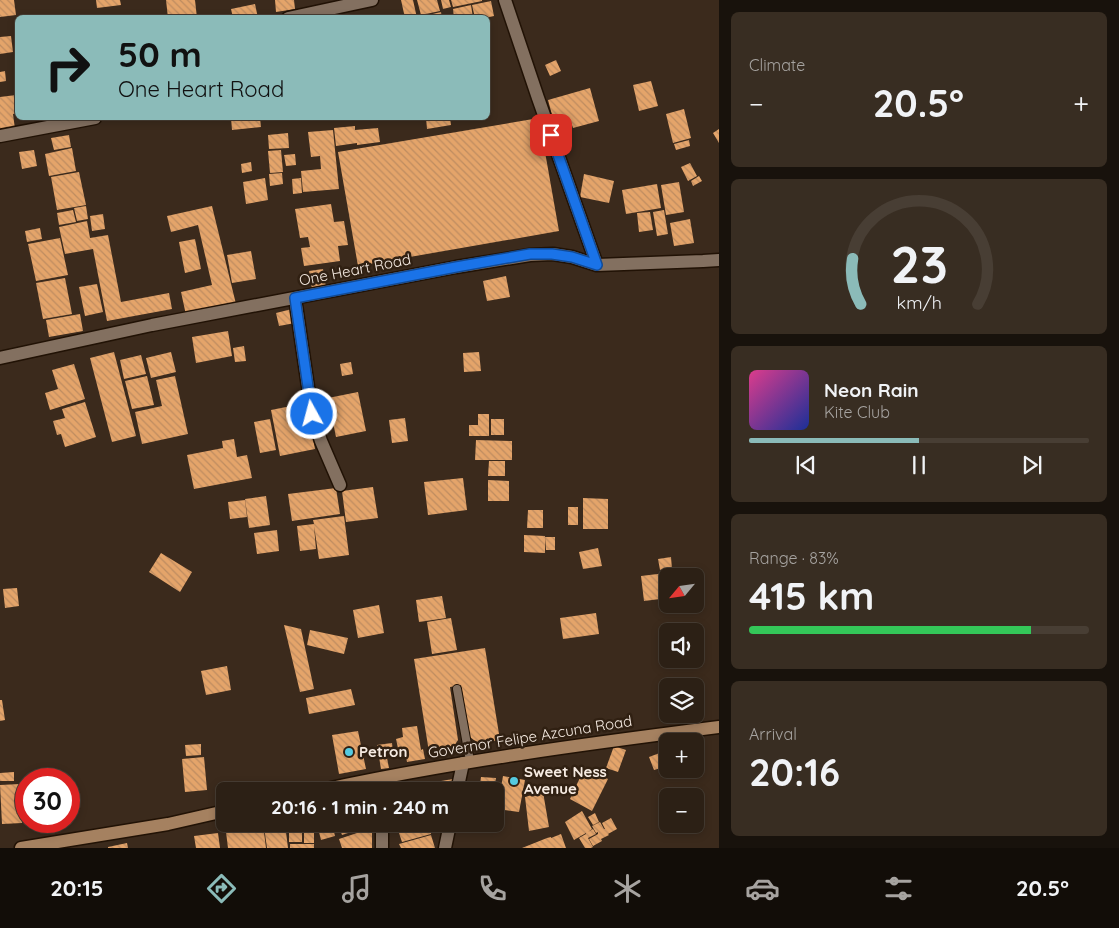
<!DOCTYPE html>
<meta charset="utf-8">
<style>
:root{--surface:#2c2015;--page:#382d22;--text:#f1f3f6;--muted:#a6a3a0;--line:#483e34;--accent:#8bbbb9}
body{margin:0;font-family:Quicksand,sans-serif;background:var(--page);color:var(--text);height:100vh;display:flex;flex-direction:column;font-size:19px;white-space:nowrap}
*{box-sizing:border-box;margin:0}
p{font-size:16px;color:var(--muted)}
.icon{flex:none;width:28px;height:28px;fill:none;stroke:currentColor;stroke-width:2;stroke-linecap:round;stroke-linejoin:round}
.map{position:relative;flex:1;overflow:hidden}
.sheet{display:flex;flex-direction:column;gap:12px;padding:12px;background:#18120c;width:400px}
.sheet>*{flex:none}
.hud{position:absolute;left:15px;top:15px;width:475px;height:105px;border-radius:8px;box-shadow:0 2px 8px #0003,0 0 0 1px var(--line);background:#8bbbb9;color:#111;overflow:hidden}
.needle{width:32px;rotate:241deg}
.fabs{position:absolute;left:659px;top:568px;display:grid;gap:10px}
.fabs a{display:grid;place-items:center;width:45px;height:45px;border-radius:8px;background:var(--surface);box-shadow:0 2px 8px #0003,0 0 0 1px var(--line);font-size:25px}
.speed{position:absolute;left:15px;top:768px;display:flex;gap:10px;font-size:25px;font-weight:700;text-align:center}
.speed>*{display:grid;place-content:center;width:65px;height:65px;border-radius:50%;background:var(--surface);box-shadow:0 2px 8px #0003,0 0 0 1px var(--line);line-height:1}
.speed .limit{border:8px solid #d22;background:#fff;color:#111}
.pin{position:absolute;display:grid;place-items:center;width:42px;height:42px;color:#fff;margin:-21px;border-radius:10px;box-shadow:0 2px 8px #0006}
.me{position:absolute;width:55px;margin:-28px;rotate:353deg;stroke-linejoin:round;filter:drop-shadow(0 0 4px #0008)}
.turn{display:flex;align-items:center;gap:18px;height:105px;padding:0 20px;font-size:22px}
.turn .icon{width:65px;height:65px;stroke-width:2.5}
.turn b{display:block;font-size:35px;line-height:42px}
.big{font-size:38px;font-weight:700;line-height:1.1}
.sheet .widget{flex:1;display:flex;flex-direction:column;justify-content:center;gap:8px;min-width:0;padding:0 18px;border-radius:8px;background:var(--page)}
.sheet .dial{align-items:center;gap:0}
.dial svg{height:130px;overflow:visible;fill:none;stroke:var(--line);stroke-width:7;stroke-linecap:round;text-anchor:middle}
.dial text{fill:var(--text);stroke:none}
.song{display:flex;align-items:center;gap:15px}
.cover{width:60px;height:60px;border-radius:8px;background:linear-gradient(135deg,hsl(330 70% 55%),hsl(230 70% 35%))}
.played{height:5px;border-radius:2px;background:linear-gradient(90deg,var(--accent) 50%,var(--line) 50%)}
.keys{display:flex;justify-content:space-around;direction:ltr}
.heat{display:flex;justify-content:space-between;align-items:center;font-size:28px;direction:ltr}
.charge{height:8px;border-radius:4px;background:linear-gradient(90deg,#34c759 83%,var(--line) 0)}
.trip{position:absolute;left:216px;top:782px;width:288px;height:50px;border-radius:8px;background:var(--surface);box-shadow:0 2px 8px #0003,0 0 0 1px var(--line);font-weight:700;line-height:50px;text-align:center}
.tabs{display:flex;height:80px;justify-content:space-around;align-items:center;background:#120d08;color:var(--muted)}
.tabs .icon{width:35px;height:35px}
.tabs .on{color:var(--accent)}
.tabs b{font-size:22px;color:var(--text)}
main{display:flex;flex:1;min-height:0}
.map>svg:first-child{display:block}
.building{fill:url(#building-back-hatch)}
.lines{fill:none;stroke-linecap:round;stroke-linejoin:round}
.lane-casing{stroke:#211205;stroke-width:10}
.street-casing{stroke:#211205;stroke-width:15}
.secondary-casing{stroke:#211205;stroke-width:15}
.lane{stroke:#837060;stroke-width:8}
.street{stroke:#837060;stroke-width:12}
.secondary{stroke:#a58160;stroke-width:12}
.route-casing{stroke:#114b97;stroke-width:12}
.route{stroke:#1a73e8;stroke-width:9}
.poi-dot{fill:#55cae0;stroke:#302012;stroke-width:2}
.labels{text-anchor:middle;stroke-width:5;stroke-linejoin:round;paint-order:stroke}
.street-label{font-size:15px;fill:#f6ebe2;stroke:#302012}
.poi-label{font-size:15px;font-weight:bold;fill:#f6ebe2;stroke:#302012;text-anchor:start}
</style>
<main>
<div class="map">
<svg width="719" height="848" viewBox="0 0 719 848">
<defs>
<pattern id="building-back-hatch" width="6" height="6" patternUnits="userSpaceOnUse" patternTransform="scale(1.25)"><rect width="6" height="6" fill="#e4a46a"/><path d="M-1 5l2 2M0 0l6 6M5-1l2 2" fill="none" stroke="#be8c60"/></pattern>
</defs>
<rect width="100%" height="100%" fill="#3b2a1c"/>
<!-- building -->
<path class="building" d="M0 0H14L16 15 0 17Z
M96 0H120L121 5 97 8Z
M166 0H195L197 18H168Z
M275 0H294L295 9 276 12Z
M401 0H413L417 18H405Z
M417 0H437L440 11 421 15Z
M441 0H449L451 7 443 9Z
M451 0H482V1L453 7Z
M491 1 494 16 485 18H475L472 5Z
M255 4 258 18H233L231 9Z
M471 5 473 18H454L453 9Z
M441 12 442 18H420V17Z
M11 36 13 52 0 54V37Z
M556 60 561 71 550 76 545 65Z
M5 71 6 81 0 82V72Z
M651 81 658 106 639 111 633 85Z
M590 88 599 121 573 128 571 122 555 126 548 100Z
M16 95 18 113 13 114 15 129 0 132V97Z
M684 109 691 138 673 143 666 114Z
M231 118H260L261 127 232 130Z
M426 118H450L451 125 427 129Z
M539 118 559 231 358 266 338 152Z
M355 126V130L378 128 380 142 357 145V143L336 146 334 128Z
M719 129V143L713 133Z
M333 130 339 189 303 192 301 171 321 169 320 156 311 157 308 132Z
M288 133 289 148 269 149 268 135Z
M69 135 71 147 54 150 51 138Z
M689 140 690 146 676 150 674 144Z
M72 148 76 171 49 176 45 154Z
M34 150 37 166 22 169 19 152Z
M281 150 283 172 270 173 268 151Z
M295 154 296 165 286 166 284 155Z
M251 162 252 171 242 173 241 164Z
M690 163 697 176 688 181 681 167Z
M79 172 86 205 57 210 51 177Z
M282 173 283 184 270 186 269 174Z
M584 174 614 181 609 203 580 197Z
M699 176 702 181 693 186 691 181Z
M265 178 268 200 246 204 243 182Z
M301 178 302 193 293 194 292 179Z
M679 182 684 212 666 215 661 185Z
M657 184 661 208 626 214 622 190Z
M331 204 334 222 344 221 348 245 338 246 340 261 304 266 301 248 310 247 308 237 300 238 295 209Z
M86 206 88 219 77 221 74 208Z
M212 206 236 304 186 315 181 292 212 285 198 225 171 232 167 216Z
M73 210 76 222 59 225 57 213Z
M664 210 668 234 657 236 653 212Z
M650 212 653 230 639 232 637 213Z
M103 214 105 229 92 231 90 216Z
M690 219 694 243 674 246 670 223Z
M87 221 90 238 108 235 121 302 169 293 172 309 107 321 93 249 65 254 59 227Z
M40 228 42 239 27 242 25 231Z
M60 238 68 275 36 281 28 244Z
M195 239 201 269 185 273 179 242Z
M251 251 256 279 232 283 227 255Z
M323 269 326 287 312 289 309 271Z
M506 276 510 297 487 301 483 281Z
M65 278 72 314 43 319 36 283Z
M97 284 103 312 85 316 79 287Z
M292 309 295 323 279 326 276 313Z
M80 314 83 331 49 337 46 320Z
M228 331 232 356 196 363 192 337Z
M244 346 246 361 235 362 233 348Z
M114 352 136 436 112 442 90 358Z
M171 352 176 372 151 378 146 358Z
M479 352 481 371 464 372 463 353Z
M141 355 146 374 124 379 120 360Z
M351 362 353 374 342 376 340 364Z
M74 364 85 399 50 410 45 393 58 389 52 370Z
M147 376 154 405 132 409 125 381Z
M175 376 188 434 142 444 135 412 162 406 156 380Z
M358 392 366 431 336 437 328 398Z
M85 402 96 437 65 447 61 434 57 435 53 421 65 418 62 409Z
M306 403 315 449 280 456 271 410Z
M478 414H489V436H469V425H478Z
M405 418 408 441 392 443 389 420Z
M270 419 276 450 260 453 254 422Z
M491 419H504V435H491Z
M234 439 237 457 247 455 252 478 194 489 187 455 223 448 222 441Z
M476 440 512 441V460H475Z
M489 461H505V476H488Z
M463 478 467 510 428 515 424 482Z
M488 480 509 481V501H488Z
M373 487 378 518 346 522 342 491Z
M336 488 340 514 292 521 288 494Z
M266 496 270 525 249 528 245 499Z
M583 498 608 499V529H583Z
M245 500 247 517 230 519 228 502Z
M568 507H578V525H568Z
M528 510H543V528H527Z
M344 516 349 555 319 559 314 526 316 549 300 551 297 526 314 524 313 520Z
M277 530 279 551 257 554 254 533Z
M524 535 545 536V553L524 552Z
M545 537H555V550H546Z
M598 548 602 566 583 569 579 552Z
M161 553 192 572 180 592 149 572Z
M671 557 672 569 660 570 658 559Z
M702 570 705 592 695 593V576H668V598L644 601 641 576 674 572V574Z
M17 588 19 606 5 608 3 589Z
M442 596 446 618 419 622 416 600Z
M379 605 384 633 358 638 353 610Z
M596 613 599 634 563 639 560 618Z
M451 618 457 650 432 654 427 622Z
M284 625 301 629 314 689 300 692Z
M310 630 348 638 344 654 307 645Z
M485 648 500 740 479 744 470 737 461 685 450 687 458 740 452 749 429 752 414 659Z
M227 666 231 690 206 695 201 671Z
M351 689 355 705 309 714 306 698Z
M0 700H2L5 720 0 721Z
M417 726 421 750 423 749 425 759 407 762 405 752 399 753 396 739 403 737 402 728Z
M358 731 366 769 339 774 332 735Z
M392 743 393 752 386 753 389 768 381 769 377 745Z
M201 744V755L186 756 185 745Z
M614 746 626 750 618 772 606 768Z
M665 751 668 759V766L654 770 649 757Z
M204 757 207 790 185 792 182 759Z
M585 767 608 779 592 811 570 799Z
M14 772V781H0V773Z
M503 776 525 780 519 812 497 809Z
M481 777 496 778 494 791H479Z
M453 779 452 791H436L435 782Z
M20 784 22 823 2 824 0 785Z
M543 792 549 827 529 831 525 797Z
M582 811 592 829 588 832 593 829 596 834 588 838 593 847 591 848H585L579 838 586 834V833L574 840 565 822Z
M595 813 599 822 593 825 588 817Z
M611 818 617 829 608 834 609 835 601 839 602 841 593 846 589 839 598 834V832L596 833 592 826 600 822 604 829H605L602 823Z
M225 824H263L266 848H228Z
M285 824 288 848H267L264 827Z
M289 824H302V842H289Z
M304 824H314V843H304Z
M317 824H332L335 836 321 840Z
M338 824H365L366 827 342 835Z
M413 824H429L431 834 402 842 399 833 424 826 415 828Z
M372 828V848H342L339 839Z
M218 833 220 848H196L194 836Z
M561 834 566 848H522L547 838 551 837V838Z
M431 835 435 848H401L399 844Z
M127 843 128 848H108V847Z
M290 844H314V848H290Z"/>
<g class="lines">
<defs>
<path id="lane" d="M457 689 470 761"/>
<path id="street" d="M505 0 538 98 597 265
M288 18 372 0
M0 136 95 118
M295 298 312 414 321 441 340 485
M0 358 152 325 456 267 530 255 553 254 572 257 597 265 703 261 719 260
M382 791V778
M457 791 463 763
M382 824V848
M445 848 450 824"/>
<path id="secondary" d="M317 791C450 762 584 744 719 727
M21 848 168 824 225 811"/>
</defs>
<!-- lane casing -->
<use href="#lane" class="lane-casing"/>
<!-- street casing -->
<use href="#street" class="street-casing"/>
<!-- secondary casing -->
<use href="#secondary" class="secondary-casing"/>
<!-- lane -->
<use href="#lane" class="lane"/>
<!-- street -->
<use href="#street" class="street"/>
<!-- secondary -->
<use href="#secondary" class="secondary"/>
</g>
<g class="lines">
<defs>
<path id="route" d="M312 414 295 298 456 267 530 254H552L572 257 597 265 551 135"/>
</defs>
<!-- route casing -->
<use href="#route" class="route-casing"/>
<!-- route -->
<use href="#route" class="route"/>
</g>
<!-- markers -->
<g class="poi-dot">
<circle cx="349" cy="752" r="5"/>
<circle cx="514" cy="781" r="5"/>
</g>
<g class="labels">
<!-- street labels -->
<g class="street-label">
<text transform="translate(355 270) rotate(-11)" y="5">One Heart Road</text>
<text transform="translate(530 737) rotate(-9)" y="5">Governor Felipe Azcuna Road</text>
</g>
<!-- poi labels -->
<g class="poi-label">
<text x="359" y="757">Petron</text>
<text x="524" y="777">Sweet Ness<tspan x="524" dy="17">Avenue</tspan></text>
</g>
</g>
</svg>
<div class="fabs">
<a><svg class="needle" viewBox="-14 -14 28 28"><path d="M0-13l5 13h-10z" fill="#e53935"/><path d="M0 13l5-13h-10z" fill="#a6a3a0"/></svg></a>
<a><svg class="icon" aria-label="sound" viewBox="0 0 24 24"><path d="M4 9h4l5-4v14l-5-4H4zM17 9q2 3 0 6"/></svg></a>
<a><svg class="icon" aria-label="layers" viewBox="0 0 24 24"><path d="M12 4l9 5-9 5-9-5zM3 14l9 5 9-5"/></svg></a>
<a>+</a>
<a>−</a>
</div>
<div class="speed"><div class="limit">30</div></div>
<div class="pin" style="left:551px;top:135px;background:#d93025"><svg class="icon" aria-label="arrive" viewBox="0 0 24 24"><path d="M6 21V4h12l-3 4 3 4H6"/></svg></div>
<svg class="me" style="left:312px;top:414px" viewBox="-20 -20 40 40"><circle r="17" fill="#1a73e8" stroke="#fff" stroke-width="3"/><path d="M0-11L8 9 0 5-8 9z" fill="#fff"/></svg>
<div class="trip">20:16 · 1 min · 240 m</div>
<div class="hud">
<div class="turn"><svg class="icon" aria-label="right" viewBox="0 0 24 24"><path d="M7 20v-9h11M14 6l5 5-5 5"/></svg><div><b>50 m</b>One Heart Road</div></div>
</div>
</div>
<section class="sheet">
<div class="widget"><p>Climate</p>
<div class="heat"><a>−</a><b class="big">20.5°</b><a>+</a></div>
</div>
<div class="widget dial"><svg viewBox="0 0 100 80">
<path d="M14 69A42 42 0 1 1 86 69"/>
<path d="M14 69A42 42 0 0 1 9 41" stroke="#8bbbb9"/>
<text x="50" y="56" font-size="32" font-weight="700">23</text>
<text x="50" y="72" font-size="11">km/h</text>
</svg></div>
<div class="widget">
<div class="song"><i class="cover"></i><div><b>Neon Rain</b><p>Kite Club</p></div></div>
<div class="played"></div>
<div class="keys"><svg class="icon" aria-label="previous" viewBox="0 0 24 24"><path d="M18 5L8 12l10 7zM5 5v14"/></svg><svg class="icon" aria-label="pause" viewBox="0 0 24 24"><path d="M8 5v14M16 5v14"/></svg><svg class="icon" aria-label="next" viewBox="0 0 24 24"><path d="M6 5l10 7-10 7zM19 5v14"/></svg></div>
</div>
<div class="widget"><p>Range · 83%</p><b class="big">415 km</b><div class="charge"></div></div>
<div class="widget"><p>Arrival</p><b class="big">20:16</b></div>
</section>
</main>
<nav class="tabs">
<b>20:15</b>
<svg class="icon on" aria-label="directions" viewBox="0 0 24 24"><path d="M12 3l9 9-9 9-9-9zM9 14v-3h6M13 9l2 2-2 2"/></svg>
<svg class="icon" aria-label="music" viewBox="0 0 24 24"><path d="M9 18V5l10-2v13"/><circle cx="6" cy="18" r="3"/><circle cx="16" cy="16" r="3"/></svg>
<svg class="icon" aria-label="phone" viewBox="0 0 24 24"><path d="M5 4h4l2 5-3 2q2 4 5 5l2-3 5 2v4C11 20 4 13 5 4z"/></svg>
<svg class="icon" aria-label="climate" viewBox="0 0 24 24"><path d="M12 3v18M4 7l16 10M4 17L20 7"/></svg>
<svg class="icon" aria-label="car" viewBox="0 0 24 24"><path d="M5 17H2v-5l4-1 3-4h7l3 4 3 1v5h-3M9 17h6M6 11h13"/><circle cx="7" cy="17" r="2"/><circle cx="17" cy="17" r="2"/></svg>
<svg class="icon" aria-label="filters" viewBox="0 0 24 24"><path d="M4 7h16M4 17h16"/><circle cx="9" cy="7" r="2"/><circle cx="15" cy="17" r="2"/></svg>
<b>20.5°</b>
</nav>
